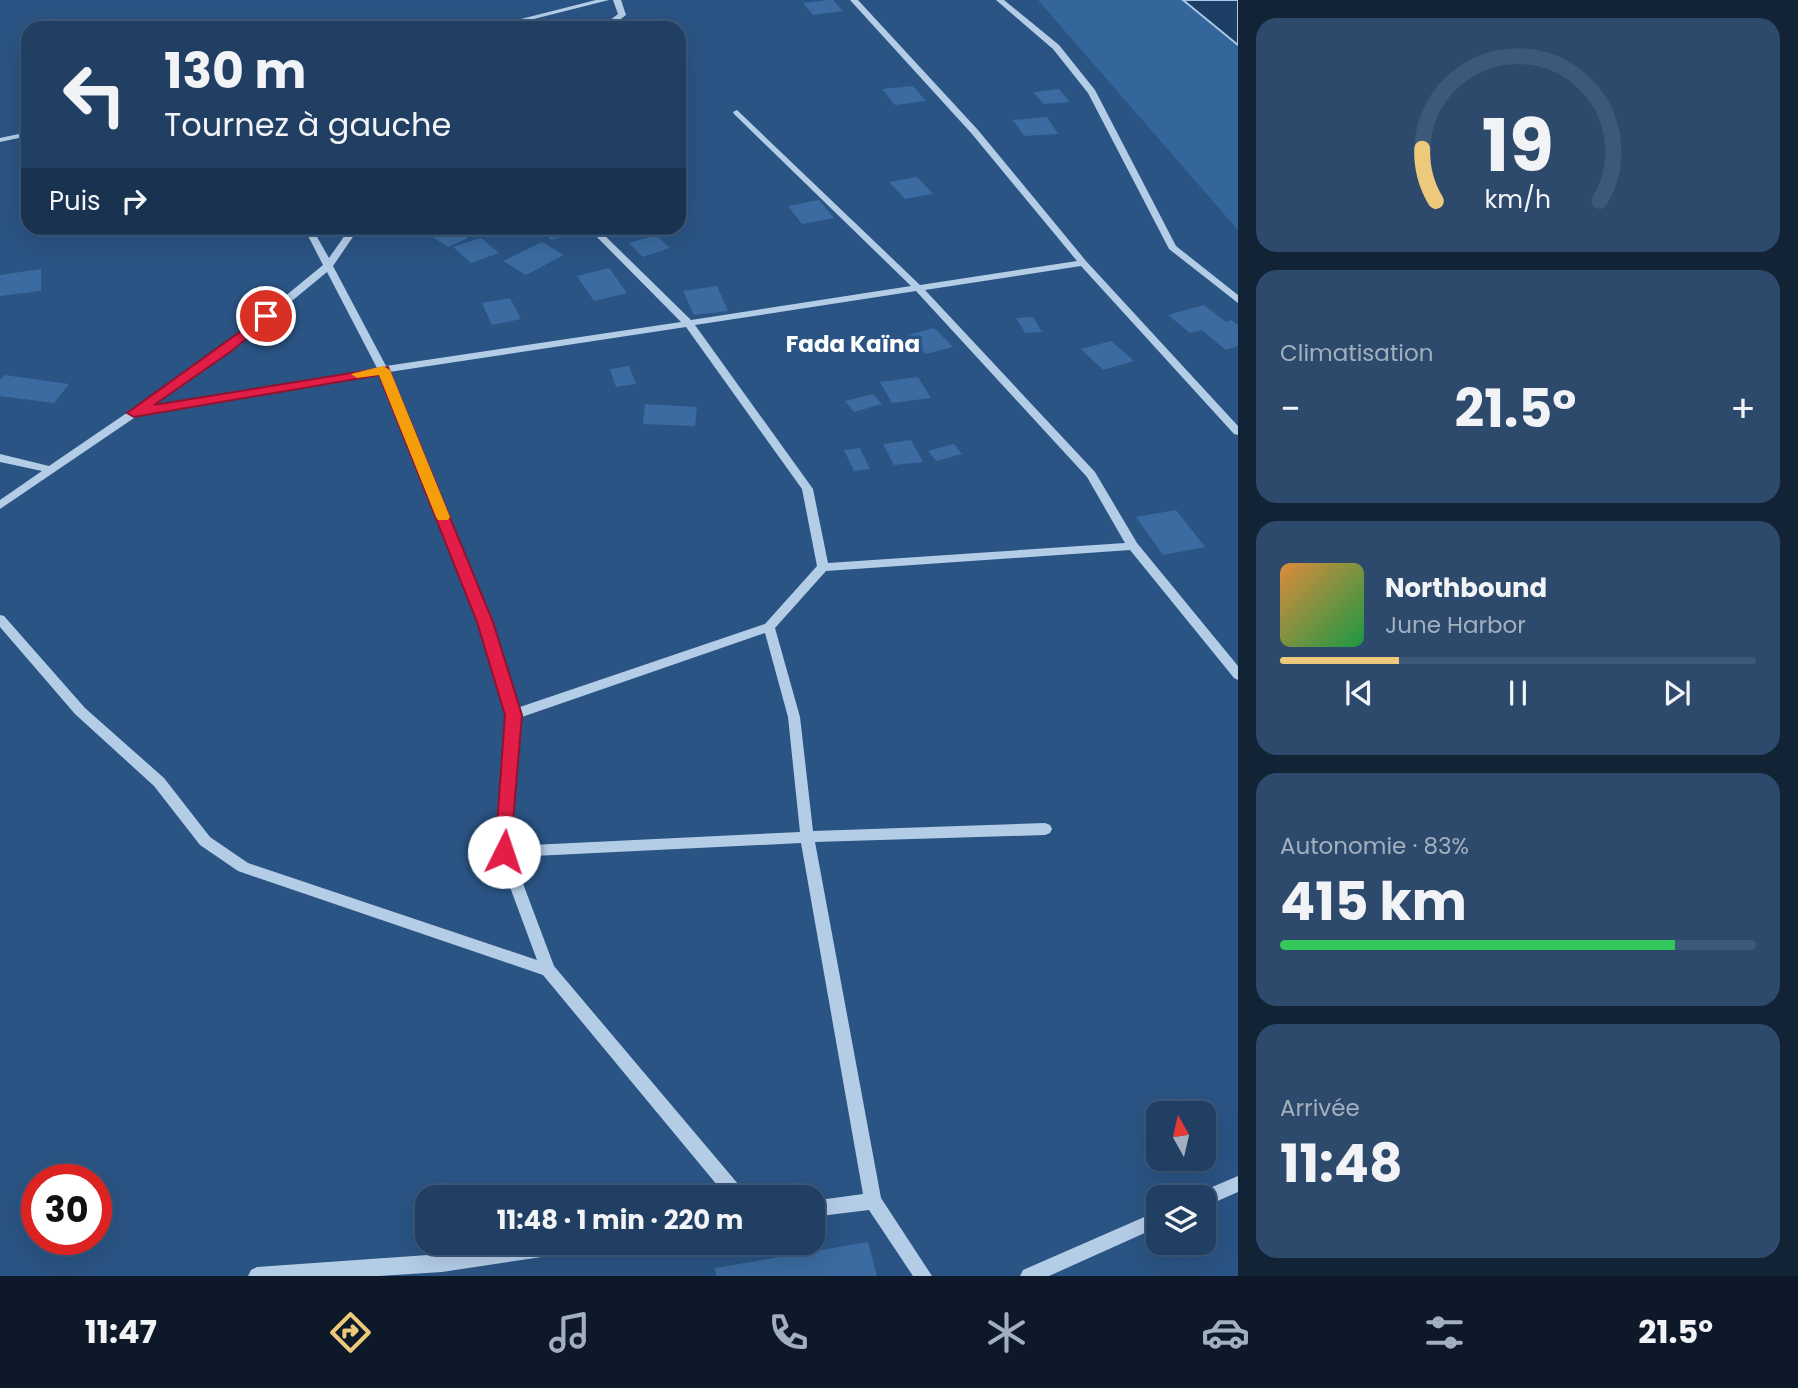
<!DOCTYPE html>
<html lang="fr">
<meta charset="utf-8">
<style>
:root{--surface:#203f63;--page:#2d4a6c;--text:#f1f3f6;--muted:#a2afbe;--line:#3d5878;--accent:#edc97c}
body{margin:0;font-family:Poppins,sans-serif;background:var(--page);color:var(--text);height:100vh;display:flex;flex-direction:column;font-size:26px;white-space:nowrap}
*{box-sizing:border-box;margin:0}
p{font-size:23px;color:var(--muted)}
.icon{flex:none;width:38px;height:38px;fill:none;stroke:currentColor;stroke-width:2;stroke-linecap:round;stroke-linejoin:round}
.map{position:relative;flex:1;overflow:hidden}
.panel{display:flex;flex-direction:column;gap:18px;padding:18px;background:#122336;width:560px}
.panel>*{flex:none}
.hud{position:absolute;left:21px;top:21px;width:665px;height:214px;border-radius:21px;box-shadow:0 7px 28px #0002,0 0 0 2px var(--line);background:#203f63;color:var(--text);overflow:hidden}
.needle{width:46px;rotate:352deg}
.fabs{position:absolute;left:1146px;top:1101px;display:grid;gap:14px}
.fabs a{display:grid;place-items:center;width:70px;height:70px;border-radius:14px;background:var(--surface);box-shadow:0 7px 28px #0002,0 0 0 2px var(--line);font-size:35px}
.speed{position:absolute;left:21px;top:1164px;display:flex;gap:14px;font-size:35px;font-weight:700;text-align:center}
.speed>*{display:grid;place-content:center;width:91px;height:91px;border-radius:50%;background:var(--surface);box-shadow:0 7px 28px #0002,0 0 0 2px var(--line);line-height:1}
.speed .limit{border:10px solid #d22;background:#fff;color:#111}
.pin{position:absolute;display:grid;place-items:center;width:60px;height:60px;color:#fff;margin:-30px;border:4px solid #fff;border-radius:50%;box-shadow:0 2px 7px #0007}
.me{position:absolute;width:77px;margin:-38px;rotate:4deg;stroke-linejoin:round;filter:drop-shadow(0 0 5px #0008)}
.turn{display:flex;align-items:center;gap:24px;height:147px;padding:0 28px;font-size:32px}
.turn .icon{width:91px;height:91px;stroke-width:2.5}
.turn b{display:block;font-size:49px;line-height:60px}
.then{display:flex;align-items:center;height:66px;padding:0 28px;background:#0003;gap:14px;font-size:26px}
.big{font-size:52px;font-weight:700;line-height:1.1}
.panel .widget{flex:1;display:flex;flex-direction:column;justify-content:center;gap:10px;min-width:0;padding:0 24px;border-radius:21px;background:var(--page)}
.panel .dial{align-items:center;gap:0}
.dial svg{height:182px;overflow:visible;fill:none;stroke:var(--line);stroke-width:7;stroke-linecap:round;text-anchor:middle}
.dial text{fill:var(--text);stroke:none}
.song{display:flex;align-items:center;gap:21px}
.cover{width:84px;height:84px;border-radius:10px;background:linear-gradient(135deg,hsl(30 70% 55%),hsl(140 70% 35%))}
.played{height:7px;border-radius:4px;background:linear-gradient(90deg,var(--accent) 25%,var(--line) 25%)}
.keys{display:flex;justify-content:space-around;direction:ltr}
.heat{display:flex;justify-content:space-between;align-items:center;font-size:38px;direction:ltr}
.charge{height:10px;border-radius:5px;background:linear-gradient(90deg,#34c759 83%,var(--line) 0)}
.trip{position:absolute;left:415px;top:1185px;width:410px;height:70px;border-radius:21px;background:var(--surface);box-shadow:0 7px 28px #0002,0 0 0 2px var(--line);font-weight:700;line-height:70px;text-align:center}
.tab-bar{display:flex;height:112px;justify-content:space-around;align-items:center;background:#0d1928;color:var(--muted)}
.tab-bar .icon{width:49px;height:49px}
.tab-bar .selected{color:var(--accent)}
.tab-bar b{font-size:32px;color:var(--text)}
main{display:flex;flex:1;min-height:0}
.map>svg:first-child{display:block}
.green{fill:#35669b}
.water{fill:#1e3f65;stroke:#a9c8e7;stroke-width:2}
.building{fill:#3b6ba0}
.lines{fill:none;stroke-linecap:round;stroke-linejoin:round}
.minor{fill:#b4cde7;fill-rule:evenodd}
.route{fill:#e11d48;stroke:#92132f;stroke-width:2}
.slow{fill:#f59e0b}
.labels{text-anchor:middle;stroke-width:7;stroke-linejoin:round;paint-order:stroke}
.quarter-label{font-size:23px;font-weight:bold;fill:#fff;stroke:#2a5484}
</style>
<main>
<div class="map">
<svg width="1238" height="1276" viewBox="0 0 1238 1276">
<rect width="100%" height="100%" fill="#2a5484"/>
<!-- green -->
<path class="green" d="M1038 0H1183L1238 45V230Z"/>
<!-- water -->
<path class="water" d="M1183 0H1238V45Z"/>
<!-- building -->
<path class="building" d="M828 0H833L843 11 813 15 803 3Z
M913 86 926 101 895 105 882 89Z
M1059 89 1070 102 1044 104 1033 92Z
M1047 117 1058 134 1024 136 1013 120Z
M917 177 933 194 905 199 889 182Z
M819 200 834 218 802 224 788 206Z
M442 228H453L468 238 448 247 428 234Z
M540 228H575L579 232 551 240Z
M656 235 670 248 643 257 629 243Z
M481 238 499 253 471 263 453 247Z
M542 242 564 255 526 275 503 261Z
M609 268 627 293 594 301 577 276Z
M41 269V291L0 296V275Z
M717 286 728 311 694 315 683 291Z
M510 298 521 319 492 325 482 303Z
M1204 305 1226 322 1231 320 1238 325V346L1226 350 1202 330 1190 333 1168 315Z
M1033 317 1042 332 1025 333 1016 318Z
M934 328 953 347 926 354 908 335Z
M1111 341 1134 361 1103 370 1081 349Z
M629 366 636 384 616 387 610 369Z
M4 375 69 384 54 403 0 396V380Z
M918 377 931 398 892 403 880 382Z
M873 394 882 404 854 412 845 401Z
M645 404 697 407 695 426 643 424Z
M911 440 923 462 894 465 883 444Z
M954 444 962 454 936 461 928 451Z
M860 448 870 469 854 471 844 450Z
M1176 510 1205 547 1163 555 1136 517Z
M868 1242 877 1276H716L715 1268Z"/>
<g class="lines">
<!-- minor -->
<path class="minor" d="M596 0H609L498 28H485Z
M613 0H621L626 15 609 28H600L618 14Z
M850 0H858L978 130 1086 261 1238 426V435L1234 434 1081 266 925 290 1095 472 1137 543 1238 666V680L1234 678 1130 550 826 571 775 628 800 717 813 831 1045 823 1050 825 1052 829 1050 833 1045 835 815 842 881 1198 932 1276H913L869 1210 812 1217V1201L863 1194 801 843 513 857 554 966 744 1191 746 1197H727L543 975 238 871 200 845 154 786 75 714 0 627V615L4 616 85 708 164 778 210 837 248 863 537 960 497 852 507 715 479 622 379 374 137 416 0 509V500L42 471 0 462V454L49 466 222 348 323 265 304 228H312L329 258 350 228H359L333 266 386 366 681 322 588 228H597L691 320 911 286 734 114 733 112 737 110 920 285 1077 261 972 134ZM327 272 377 368 150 407 230 352ZM916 291 1087 477 1125 543 828 563 813 489 695 325ZM686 327 802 489 817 566 765 624 517 708 491 622 389 372ZM765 633 788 717 800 832 511 846 519 718Z
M996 0H1004L1059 45 1095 90 1176 246 1238 295V303L1169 249 1088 93 1053 49Z
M28 132V136L0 142V138Z
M1238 1176V1192L1204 1207V1197H1196L1198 1193Z
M1158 1211V1227L1049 1276H1020L1023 1270Z
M522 1242H590L588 1248 582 1251 442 1272 379 1276H248L251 1270 257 1267 442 1254Z"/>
</g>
<!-- route -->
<path class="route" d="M266 313 273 316 271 319 230 352 154 405 388 367 493 622 522 715 510 857 504 859 495 852 505 715 477 622 379 375 134 417 127 413Z"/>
<!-- slow -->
<path class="slow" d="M383 366 390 370 450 517 448 520H438L436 517 379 375 357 378 351 374Z"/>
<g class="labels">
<!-- quarter labels -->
<g class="quarter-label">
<text x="853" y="352">Fada Kaïna</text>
</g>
</g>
</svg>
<div class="fabs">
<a><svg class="needle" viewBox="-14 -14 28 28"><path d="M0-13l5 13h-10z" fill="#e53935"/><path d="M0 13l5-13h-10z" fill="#a2afbe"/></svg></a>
<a><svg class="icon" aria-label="layers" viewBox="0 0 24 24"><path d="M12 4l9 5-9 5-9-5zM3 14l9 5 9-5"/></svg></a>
</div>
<div class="speed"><div class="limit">30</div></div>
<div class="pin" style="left:266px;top:316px;background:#d93025"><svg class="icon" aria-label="arrive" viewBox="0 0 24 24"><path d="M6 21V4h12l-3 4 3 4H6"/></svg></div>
<svg class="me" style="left:504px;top:852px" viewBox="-20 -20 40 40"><circle r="19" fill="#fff"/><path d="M0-13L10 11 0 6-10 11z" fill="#e11d48"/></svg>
<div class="trip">11:48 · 1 min · 220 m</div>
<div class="hud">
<div class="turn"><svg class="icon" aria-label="left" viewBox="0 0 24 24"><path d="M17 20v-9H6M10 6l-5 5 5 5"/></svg><div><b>130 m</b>Tournez à gauche</div></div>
<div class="then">Puis<svg class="icon" aria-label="right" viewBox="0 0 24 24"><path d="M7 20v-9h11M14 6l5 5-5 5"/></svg></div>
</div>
</div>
<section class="panel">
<div class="widget dial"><svg viewBox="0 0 100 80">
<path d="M14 69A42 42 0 1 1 86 69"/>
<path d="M14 69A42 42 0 0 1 8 46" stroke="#edc97c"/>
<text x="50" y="56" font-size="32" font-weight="700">19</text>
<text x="50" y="72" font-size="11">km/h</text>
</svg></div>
<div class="widget"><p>Climatisation</p>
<div class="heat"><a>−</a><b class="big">21.5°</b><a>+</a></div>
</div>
<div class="widget">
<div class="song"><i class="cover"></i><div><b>Northbound</b><p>June Harbor</p></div></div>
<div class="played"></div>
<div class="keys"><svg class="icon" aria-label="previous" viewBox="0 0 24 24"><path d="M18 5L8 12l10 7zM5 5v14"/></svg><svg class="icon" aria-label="pause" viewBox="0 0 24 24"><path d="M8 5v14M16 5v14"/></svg><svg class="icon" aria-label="next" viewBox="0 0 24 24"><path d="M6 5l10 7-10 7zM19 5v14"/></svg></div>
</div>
<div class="widget"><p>Autonomie · 83%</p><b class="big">415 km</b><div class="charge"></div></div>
<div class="widget"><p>Arrivée</p><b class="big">11:48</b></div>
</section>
</main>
<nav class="tab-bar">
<b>11:47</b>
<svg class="icon selected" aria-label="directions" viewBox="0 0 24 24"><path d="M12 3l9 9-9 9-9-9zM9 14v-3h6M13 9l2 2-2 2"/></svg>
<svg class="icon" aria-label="music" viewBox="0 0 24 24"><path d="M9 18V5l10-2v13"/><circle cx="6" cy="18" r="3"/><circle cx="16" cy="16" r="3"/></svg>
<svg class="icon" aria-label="phone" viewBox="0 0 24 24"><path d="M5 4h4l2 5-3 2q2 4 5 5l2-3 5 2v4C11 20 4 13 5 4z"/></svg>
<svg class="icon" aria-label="climate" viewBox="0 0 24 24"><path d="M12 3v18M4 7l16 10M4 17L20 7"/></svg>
<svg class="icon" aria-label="car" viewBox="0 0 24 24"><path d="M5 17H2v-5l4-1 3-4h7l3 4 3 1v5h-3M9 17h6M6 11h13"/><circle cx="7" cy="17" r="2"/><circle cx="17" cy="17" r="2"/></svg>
<svg class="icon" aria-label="filters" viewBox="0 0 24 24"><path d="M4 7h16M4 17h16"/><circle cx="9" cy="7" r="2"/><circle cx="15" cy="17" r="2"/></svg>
<b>21.5°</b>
</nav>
